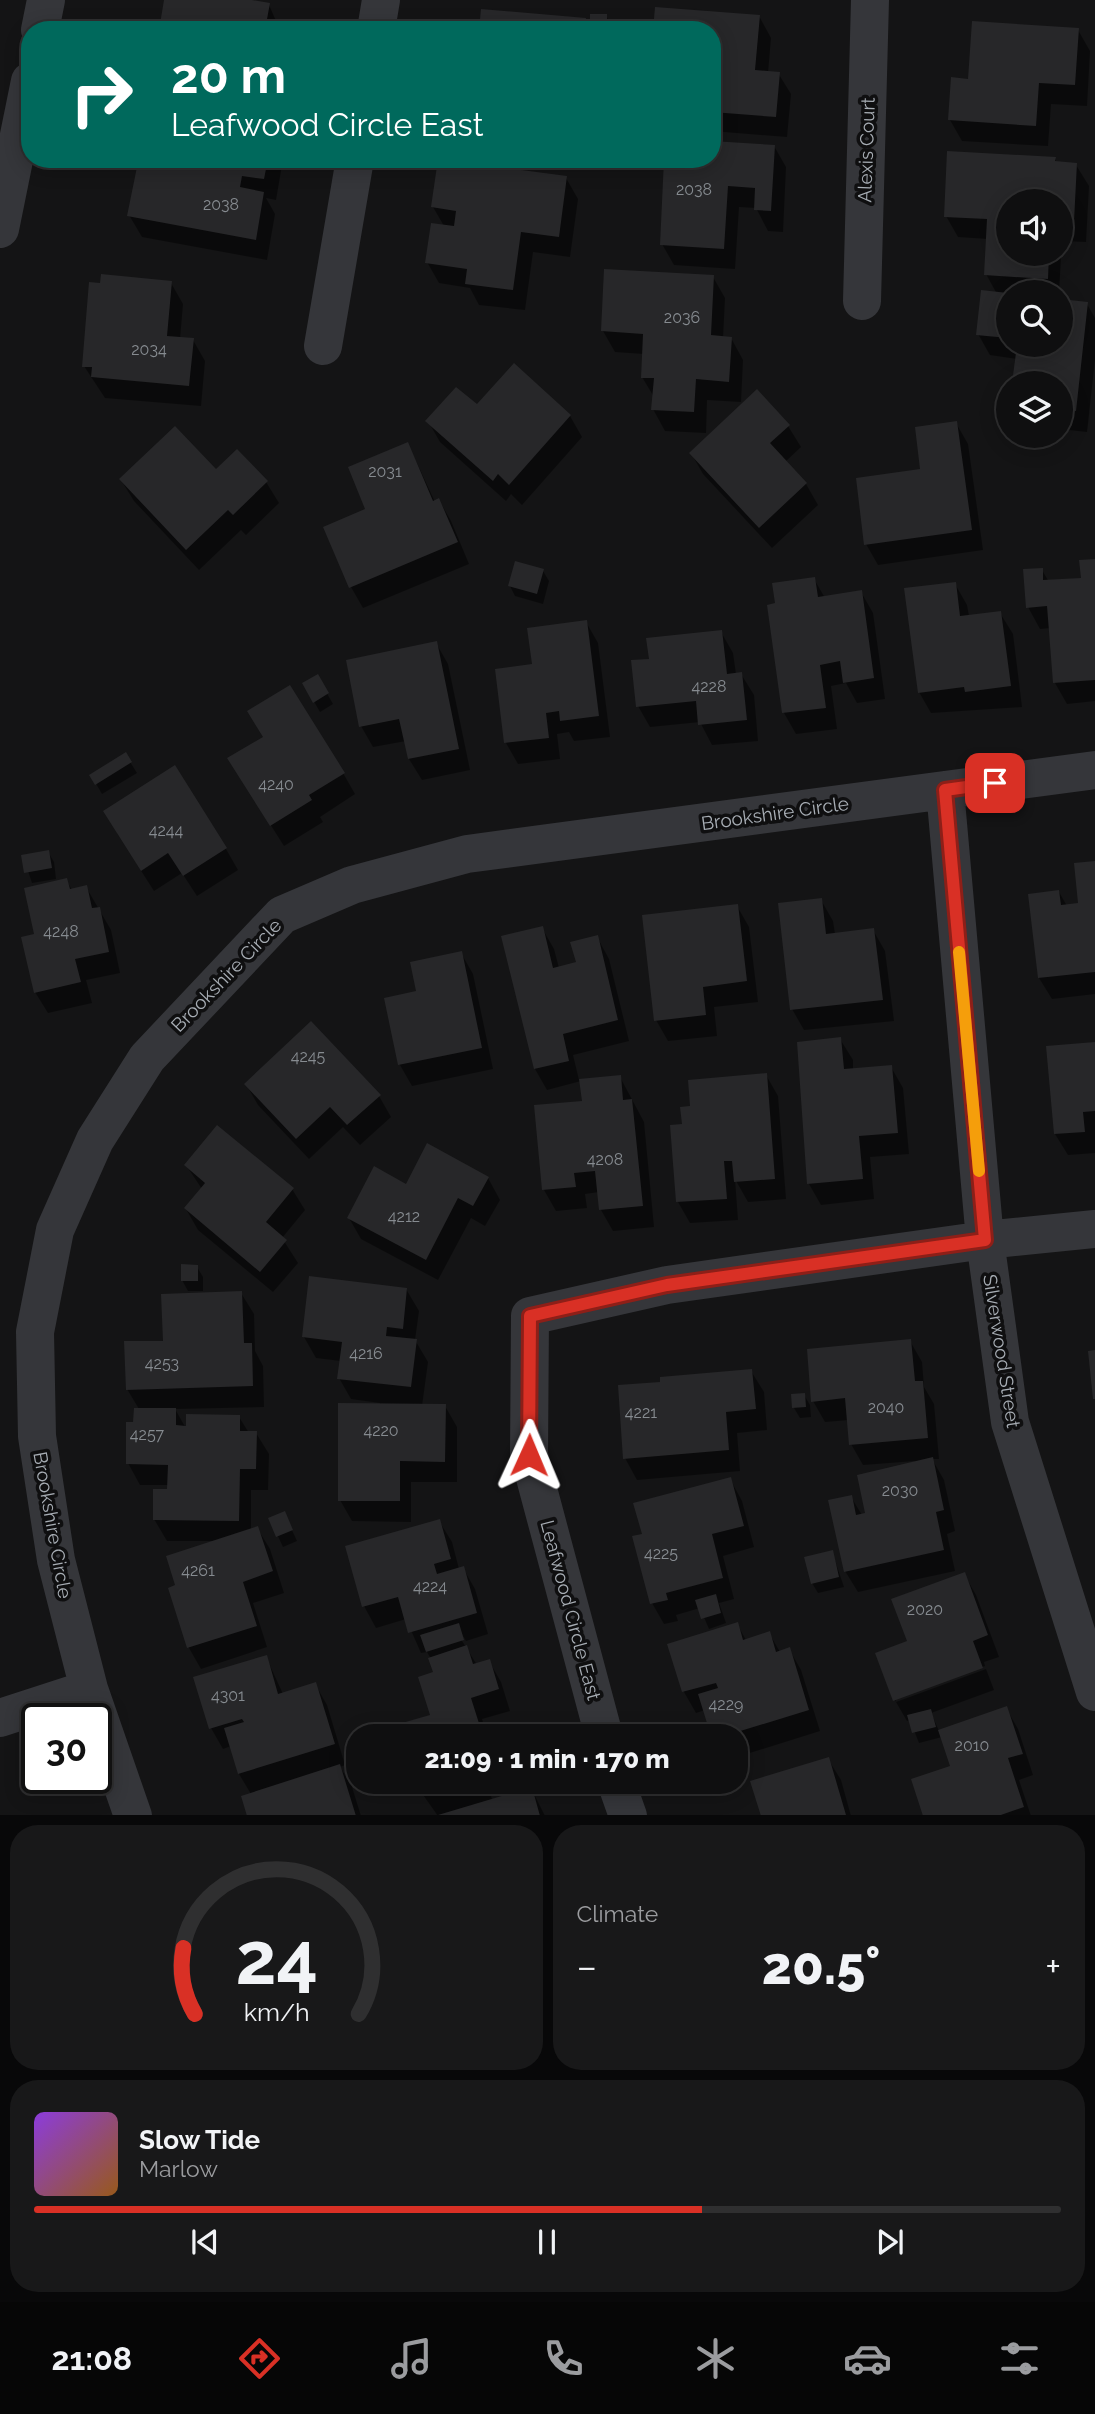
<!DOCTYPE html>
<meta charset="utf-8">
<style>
:root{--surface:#0f0f10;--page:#181819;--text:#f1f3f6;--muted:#9b9c9f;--line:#2f2f30;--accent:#d93025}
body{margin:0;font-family:Raleway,sans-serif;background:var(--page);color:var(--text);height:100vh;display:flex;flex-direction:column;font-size:26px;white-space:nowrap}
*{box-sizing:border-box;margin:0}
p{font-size:23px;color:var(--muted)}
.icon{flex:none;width:38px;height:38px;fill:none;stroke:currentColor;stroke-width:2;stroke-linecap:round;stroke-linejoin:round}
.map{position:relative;height:1815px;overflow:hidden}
.drawer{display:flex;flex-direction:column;gap:10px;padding:10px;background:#080809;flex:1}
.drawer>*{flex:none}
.hud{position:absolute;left:21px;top:21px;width:700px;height:147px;border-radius:28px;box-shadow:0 4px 18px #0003,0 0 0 2px var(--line);background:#00695c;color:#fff;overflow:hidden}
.fabs{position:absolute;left:996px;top:189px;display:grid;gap:14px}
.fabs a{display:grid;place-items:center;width:77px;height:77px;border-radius:50%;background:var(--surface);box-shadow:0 4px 18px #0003,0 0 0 2px var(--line);font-size:35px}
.speed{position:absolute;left:21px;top:1703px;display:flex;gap:14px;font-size:35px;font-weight:700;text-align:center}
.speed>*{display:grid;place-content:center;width:91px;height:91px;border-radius:50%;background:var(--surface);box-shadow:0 4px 18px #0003,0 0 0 2px var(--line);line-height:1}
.speed .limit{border:4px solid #111;border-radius:10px;background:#fff;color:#111}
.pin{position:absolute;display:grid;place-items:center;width:60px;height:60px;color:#fff;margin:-30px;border-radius:14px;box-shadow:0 4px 10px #0006}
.me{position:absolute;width:77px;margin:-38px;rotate:1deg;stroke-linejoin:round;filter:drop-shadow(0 0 5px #0008)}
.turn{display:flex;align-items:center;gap:24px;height:147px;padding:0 35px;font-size:32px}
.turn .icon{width:91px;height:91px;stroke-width:2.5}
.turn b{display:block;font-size:49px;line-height:60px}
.big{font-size:52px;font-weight:800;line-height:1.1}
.drawer .tile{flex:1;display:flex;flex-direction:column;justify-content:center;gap:10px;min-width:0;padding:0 24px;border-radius:28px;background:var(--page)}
.drawer .dial{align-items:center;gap:0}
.dial svg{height:182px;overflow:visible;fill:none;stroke:var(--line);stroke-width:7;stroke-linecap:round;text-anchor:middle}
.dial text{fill:var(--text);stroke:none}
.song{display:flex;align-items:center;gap:21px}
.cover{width:84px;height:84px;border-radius:10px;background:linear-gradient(135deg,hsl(270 70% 55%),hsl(30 70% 35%))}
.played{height:7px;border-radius:4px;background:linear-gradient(90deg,var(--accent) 65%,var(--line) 65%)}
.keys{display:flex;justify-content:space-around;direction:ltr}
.heat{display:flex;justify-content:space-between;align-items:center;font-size:38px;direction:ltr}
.drawer .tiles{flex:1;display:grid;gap:10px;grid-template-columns:1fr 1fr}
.tile:last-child{grid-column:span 2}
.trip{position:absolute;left:346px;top:1724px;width:402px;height:70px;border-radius:28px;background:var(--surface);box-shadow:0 4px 18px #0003,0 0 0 2px var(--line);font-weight:800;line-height:70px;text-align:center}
.tab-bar{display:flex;height:112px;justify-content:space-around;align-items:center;background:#060606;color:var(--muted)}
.tab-bar .icon{width:49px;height:49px}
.tab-bar .selected{color:var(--accent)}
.tab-bar b{font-size:32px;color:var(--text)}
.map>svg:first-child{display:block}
.shadow{fill:#0007;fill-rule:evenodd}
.building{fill:#272729}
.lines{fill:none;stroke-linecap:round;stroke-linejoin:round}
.minor{stroke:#35363a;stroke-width:38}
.route-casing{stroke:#8d1f18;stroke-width:18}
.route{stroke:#d93025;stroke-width:12}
.slow{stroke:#f59e0b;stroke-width:12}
.labels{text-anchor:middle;stroke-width:7;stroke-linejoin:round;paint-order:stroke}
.number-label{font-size:16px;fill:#868b90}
.street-label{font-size:19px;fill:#a7adb4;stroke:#0f0f10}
</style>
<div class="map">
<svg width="1095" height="1816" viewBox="0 0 1095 1816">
<rect width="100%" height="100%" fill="#141415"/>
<!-- shadow -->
<path class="shadow" d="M166 0H242L269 5 280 30H161Z
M606 15 612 30H592Z
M759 16 771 38 768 73H778L791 94 787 137 712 131V30Z
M1078 30 1090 51 1087 106 1051 104 1048 146 962 141 950 120 970 81Z
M774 146 786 167 783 232 768 231 756 208 739 207 735 269 674 265 662 244 712 159Z
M179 159H283L276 200 266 198 275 214 267 260 142 237 129 215 176 171Z
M1055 159 1057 163 1076 165 1089 186 1086 242 1062 241 1059 292H1008V345H1060L1087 304 1095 318V360L1087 432 1060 429V383H1014L1017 359 990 355 978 334 997 294 986 274 988 239 958 237 946 216ZM1008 201H1060V254H1008Z
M566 178 578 199 570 257 533 252 525 310 479 305 470 288 439 283 427 262 444 226 433 207Z
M713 277 725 298 723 338H731L743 360 741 402 707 400 706 433 665 431 653 409 654 397 642 377 644 354 615 352 603 331Z
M171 283 183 304 180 339 193 340 205 361 201 406 105 398 84 366Z
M514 366 570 416 582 437 522 505 511 494 506 501 440 442 428 421 477 407Z
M956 423 968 444 983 550 878 565 866 544Z
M788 426 801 447 785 462 806 484 818 505 772 548 703 474 691 453Z
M408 444 435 502 439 500 451 521 469 564 363 608 351 587 368 510Z
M216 472 266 482 279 503 246 535 241 530 199 570 134 501 121 480Z
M1095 561V701L1067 704 1055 683 1051 628 1040 629 1028 607 1042 570 1049 582 1083 579Z
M543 571 549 581 543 604 515 596 510 586Z
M814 579 825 598 861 592 873 613 885 699 857 703 846 683 831 686 837 729 796 734 784 713 769 606 777 605Z
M955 584 967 605 969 616 1000 613 1013 634 1022 707 931 713 919 692Z
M586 622 598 643 610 737 574 741 569 732 557 734 560 759 518 764 506 743 534 666Z
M721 632 733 653 736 674H741L754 695 758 741 712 745 700 722 650 727 638 706 650 660Z
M436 643 448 664 470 770 422 780 409 759 406 741 373 747 361 726Z
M317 676 333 704 320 712 304 684Z
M125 754 137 773 102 794 91 775Z
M343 773 355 794 320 817 323 822 284 846 242 780Z
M117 833 226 849 238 870 197 896 182 873 154 891Z
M48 852 54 862 56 879 32 883 23 856Z
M1095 862V994L1052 999 1039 978 1030 895 1059 892 1067 906 1080 905Z
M66 880 72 890 86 887 111 930 120 973 86 980 92 1003 48 1013 35 992 36 936Z
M821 900 833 921 835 934 873 930 885 951 894 1021 804 1030 792 1009Z
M737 906 749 927 758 1002 714 1007 717 1036 668 1041 656 1020Z
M542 928 554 949 559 968 578 963 597 937 609 959 629 1041 573 1055 579 1080 620 1077 644 1122 654 1227 613 1231 601 1210 599 1192 585 1194 587 1208 556 1211 544 1190 583 1102 581 1081 547 1090 535 1069Z
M461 953 473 974 493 1069 412 1086 400 1065 386 999 418 993Z
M840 1039 853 1060V1070L891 1067 903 1088 909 1154 870 1157 874 1199 821 1205 809 1184Z
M1095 1044V1153L1068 1155 1055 1134Z
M766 1075 778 1096 786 1199 748 1202 735 1179 738 1220 690 1223 678 1202 672 1126H684L692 1107Z
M246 1084 379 1096 391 1117 360 1145 343 1127 309 1159 258 1105Z
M186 1165 292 1189 305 1210 282 1238 298 1263 273 1292 198 1230 186 1209 202 1189Z
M488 1178 500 1200 485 1226 471 1218 438 1280 361 1239 349 1218 407 1186Z
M197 1267 203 1277V1291H188L182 1280Z
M406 1289 419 1311 415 1340 428 1362 422 1406H445L457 1427V1482H411V1522L352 1521 340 1500 380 1403 351 1399 339 1378 341 1361 316 1358 304 1337Z
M241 1293 254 1314 255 1351 263 1366 264 1407 175 1409 188 1432 239 1417 249 1433H256L269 1454 268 1490H251V1530L257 1528 270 1549 284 1593 253 1603 267 1647 201 1669 189 1648 170 1589 178 1586 214 1541H167L154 1519 169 1485H140L128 1463 139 1409 127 1389 165 1342Z
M910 1341 922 1362 924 1387 934 1404 939 1459H932L944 1480 955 1531 947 1534 955 1571 858 1592 845 1571 851 1497 862 1515 867 1514 915 1461 863 1465 851 1444 849 1420 825 1422 813 1401Z
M751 1371 764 1392 767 1430 737 1433 740 1471 637 1480 625 1458Z
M804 1395 810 1405 811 1417 800 1418 794 1408 793 1396Z
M730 1479 742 1501 754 1547 723 1556 734 1599 719 1603 726 1623 709 1629 700 1608 676 1615 678 1621 664 1624 652 1603 644 1536Z
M284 1513 297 1541 283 1547 270 1519Z
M439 1521 452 1542 459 1569 463 1568 475 1589 488 1634 466 1641 462 1634 459 1636 477 1665 489 1661 501 1682 510 1711 482 1719 487 1736H400L432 1716 435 1673 431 1659 427 1652 421 1653 406 1619 376 1628 364 1606 347 1547Z
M832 1552 844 1587 818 1593 812 1583Z
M964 1574 976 1595 999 1657 984 1662 985 1666 896 1698V1702L878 1654 909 1642Z
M737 1624 746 1640 769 1633 780 1652 789 1649 801 1670 820 1731 737 1757V1736H713L705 1710 696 1713 684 1692 670 1645Z
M266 1657 283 1694 315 1684 327 1705 345 1765 340 1767 352 1787 361 1816H249L251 1794 239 1774 231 1746 223 1749 211 1728Z
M986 1669 994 1690 931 1713 939 1731 1006 1708 1018 1729 1033 1775 1019 1780 1031 1816H925L952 1767 942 1737 919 1743 910 1720 907 1721 896 1702Z
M828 1759 841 1780 851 1816H762Z
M414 1782H489L492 1801 532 1790 545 1816H438Z"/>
<!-- building -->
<path class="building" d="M164 0H252L270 3 265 30H159Z
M655 7 760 15 755 70 780 72 776 117 712 112V30H653Z
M481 9 586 18 585 30H479Z
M590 14H607V30H590Z
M972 21 1079 28 1075 85 1039 83 1036 126 948 120 951 77 968 79Z
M712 141 775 145 771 211 754 210 755 188 728 186 724 249 660 245 664 159H712Z
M947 151 1056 157 1055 161 1077 163 1074 221 1060 220V201H1008V254H1049L1048 279 984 275 987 219 944 217Z
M177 159H268L264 179 242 176 240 187 264 192 256 240 127 216 138 162 175 169Z
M438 159 567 176 559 237 521 232 513 290 465 284 467 269 425 263 431 223 454 226 456 211 431 207Z
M604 269 714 275 711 335 732 337 729 382 696 379 694 412 651 410 654 378H641L643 334 601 331Z
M101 274 172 281 167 336 194 338 189 386 91 377 92 367H82L89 282 100 283Z
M981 290 1008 293V338L976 335Z
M1060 299 1088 302 1076 411 1060 410V383H1012L1017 345H1060Z
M514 363 571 415 509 485 498 474 493 481 425 421 456 387 477 404Z
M757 389 790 425 770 443 807 483 759 528 689 453Z
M957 421 972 530 864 545 856 478 920 469 915 427Z
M175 426 216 469 237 449 268 481 233 515 228 510 186 550 119 479Z
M408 442 433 501 439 498 458 542 349 588 323 527 365 509 348 467Z
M1095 559V680L1053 683 1047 606 1026 608 1023 569 1043 568V580L1081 578 1079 560Z
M515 561 544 569 537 594 508 586Z
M815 577 818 597 862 590 874 678 843 683 840 661 820 665 826 708 782 713 767 605 775 603 772 583Z
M956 582 960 616 1001 611 1011 686 965 692 964 687 918 693 904 588Z
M587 620 599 716 560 721 559 711 546 713 549 738 504 743 495 669 532 664 527 628Z
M722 630 727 674 742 672 747 720 698 725 696 701 636 707 631 660 649 659 646 638Z
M437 641 459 749 408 759 399 719 359 727 346 660Z
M318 674 329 693 313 703 302 683Z
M290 685 345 773 309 795 312 800 270 826 227 758 263 737 247 711Z
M126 752 132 762 95 785 89 775Z
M175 765 227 848 183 876 168 853 141 871 103 811Z
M49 850 52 868 24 873 21 855Z
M1095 861V972L1038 978 1028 894 1059 890 1061 905 1078 903 1074 863Z
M67 878 70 889 87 885 92 908 100 907 109 952 75 959 81 982 34 993 21 937 34 934 24 888Z
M822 898 826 934 874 928 883 1000 790 1010 778 903Z
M738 904 747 981 703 987 706 1015 654 1021 642 915Z
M543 926 553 968 576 962 570 942 598 935 618 1020 563 1034 569 1061 534 1069 501 936Z
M462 951 482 1048 398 1065 384 998 416 991 410 962Z
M311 1021 381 1095 347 1125 330 1107 296 1139 244 1084Z
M841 1037 844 1069 892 1065 898 1133 859 1136 863 1179 807 1184 797 1042Z
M1095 1042V1111L1083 1112 1085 1132 1054 1134 1046 1046Z
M767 1073 775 1179 734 1182 732 1161H724L727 1199 676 1202 670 1125 682 1124 680 1107 690 1106 688 1080Z
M621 1075 623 1100 632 1099 643 1206 599 1210 595 1171 574 1173 576 1187 542 1190 534 1105 582 1101 579 1079Z
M217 1125 294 1188 266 1222 287 1240 260 1272 184 1208 205 1183 184 1165Z
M427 1143 489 1177 473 1206 458 1198 426 1260 347 1218 374 1166 406 1184Z
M181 1264 198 1265V1281H181Z
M309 1276 407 1288 403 1329 387 1327 386 1336 417 1339 411 1387 337 1379 342 1342 302 1337Z
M242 1291 244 1343H252L253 1386 126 1390 124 1341H163L161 1294Z
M911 1339 915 1381H923L928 1438 849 1445 845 1398 811 1402 807 1349Z
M1095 1350V1399H1093L1088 1351Z
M752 1369 756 1409 726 1412 729 1450 623 1459 618 1385 660 1382V1377Z
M805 1393 806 1407 792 1408 791 1394Z
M338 1403 446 1404 445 1462 400 1461V1501H338Z
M134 1408H176V1425L186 1426V1414L240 1415V1431H257L256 1469H240L239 1521 153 1520V1489H167L168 1465 126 1464V1422H133Z
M933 1457 944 1510 936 1512 944 1550 844 1572 828 1500 852 1495 856 1515 865 1513 857 1475Z
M731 1477 744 1526 712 1534 723 1578 666 1593 668 1600 650 1604 632 1536 642 1534 633 1503Z
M285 1511 293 1530 276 1537 268 1518Z
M440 1519 451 1559 434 1564 437 1574 464 1566 477 1613 408 1633 398 1597 362 1607 345 1546Z
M258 1526 273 1571 243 1582 257 1626 187 1648 168 1588 175 1585 166 1556Z
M833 1550 839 1577 811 1584 804 1557Z
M965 1572 988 1635 973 1641 983 1668 893 1701 875 1653 907 1641 891 1599Z
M716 1594 721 1613 701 1619 695 1600Z
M738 1622 743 1640 770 1631 776 1652 790 1647 809 1710 724 1736H711L698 1694 718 1688 716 1683 682 1692 667 1644Z
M459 1623 464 1640 426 1652 420 1635Z
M467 1645 473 1664 490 1659 499 1689 471 1698 483 1736H398L395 1725 430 1715 418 1677 433 1672 428 1658Z
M267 1655 278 1694 316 1682 335 1744 238 1774 224 1728 244 1722 242 1719 209 1729 193 1677Z
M1007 1706 1023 1754 1008 1758 1024 1807 998 1816H923L911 1779 950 1766 938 1730Z
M931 1709 936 1727 912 1733 907 1715Z
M829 1757 846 1815 761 1816 750 1781Z
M340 1764 356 1816H247L241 1796Z
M419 1782H466L424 1795Z
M532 1787 540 1816H438V1815Z"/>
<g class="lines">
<!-- minor -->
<path class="minor" d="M40 30 46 0
M376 30 381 0
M0 229 30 81
M862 301 870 0
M323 346 355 159
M945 790 985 1240 1010 1422 1095 1692
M0 1718 89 1689
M604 1736 529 1455 530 1316 667 1285 985 1240 1095 1229
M616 1782 628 1816
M133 1816 89 1689 56 1560 37 1436 35 1332 55 1230 95 1140 147 1058 282 915 352 885 467 854 1095 770"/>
</g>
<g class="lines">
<defs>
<path id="route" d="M529 1455 530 1316 667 1285 985 1240 945 790 995 783"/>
</defs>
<!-- route casing -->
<use href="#route" class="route-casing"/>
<!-- route -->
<use href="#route" class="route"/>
<!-- slow -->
<path class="slow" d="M959 952 979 1171"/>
</g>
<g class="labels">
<!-- number labels -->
<g class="number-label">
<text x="694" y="195">2038</text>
<text x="221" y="210">2038</text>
<text x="682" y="323">2036</text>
<text x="149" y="355">2034</text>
<text x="385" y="477">2031</text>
<text x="709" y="692">4228</text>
<text x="276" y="790">4240</text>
<text x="166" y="836">4244</text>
<text x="61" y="937">4248</text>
<text x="308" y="1062">4245</text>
<text x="605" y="1165">4208</text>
<text x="404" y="1222">4212</text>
<text x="366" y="1359">4216</text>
<text x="162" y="1369">4253</text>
<text x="886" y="1413">2040</text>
<text x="641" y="1418">4221</text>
<text x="381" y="1436">4220</text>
<text x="147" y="1440">4257</text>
<text x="900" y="1496">2030</text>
<text x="661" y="1559">4225</text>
<text x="198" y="1576">4261</text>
<text x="430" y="1592">4224</text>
<text x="925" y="1615">2020</text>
<text x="228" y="1701">4301</text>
<text x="726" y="1710">4229</text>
<text x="972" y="1751">2010</text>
</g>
<!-- street labels -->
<g class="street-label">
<text transform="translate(866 150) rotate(-88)" y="7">Alexis Court</text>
<text transform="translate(775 813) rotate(-8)" y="7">Brookshire Circle</text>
<text transform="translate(226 975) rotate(-46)" y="7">Brookshire Circle</text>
<text transform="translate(1002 1351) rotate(81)" y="7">Silverwood Street</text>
<text transform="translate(53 1525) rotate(80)" y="7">Brookshire Circle</text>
<text transform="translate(571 1610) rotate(75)" y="7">Leafwood Circle East</text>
</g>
</g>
</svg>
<div class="fabs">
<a><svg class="icon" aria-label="sound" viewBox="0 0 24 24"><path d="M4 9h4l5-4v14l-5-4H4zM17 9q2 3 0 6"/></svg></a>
<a><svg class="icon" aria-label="search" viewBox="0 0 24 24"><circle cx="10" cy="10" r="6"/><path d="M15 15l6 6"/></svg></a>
<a><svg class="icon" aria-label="layers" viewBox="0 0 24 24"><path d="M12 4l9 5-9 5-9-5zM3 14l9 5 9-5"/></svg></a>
</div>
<div class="speed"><div class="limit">30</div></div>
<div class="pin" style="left:995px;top:783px;background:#d93025"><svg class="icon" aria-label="arrive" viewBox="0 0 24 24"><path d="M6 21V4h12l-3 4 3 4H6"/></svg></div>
<svg class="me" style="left:529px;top:1455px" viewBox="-20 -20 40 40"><path d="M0-17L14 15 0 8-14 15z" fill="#d93025" stroke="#fff" stroke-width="4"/></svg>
<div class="trip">21:09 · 1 min · 170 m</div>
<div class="hud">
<div class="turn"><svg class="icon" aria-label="right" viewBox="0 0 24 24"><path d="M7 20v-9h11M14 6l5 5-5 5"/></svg><div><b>20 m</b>Leafwood Circle East</div></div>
</div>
</div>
<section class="drawer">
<div class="tiles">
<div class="tile dial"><svg viewBox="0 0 100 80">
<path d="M14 69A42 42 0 1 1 86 69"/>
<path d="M14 69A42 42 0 0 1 9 40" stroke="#d93025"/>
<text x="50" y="56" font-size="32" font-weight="700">24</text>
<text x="50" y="72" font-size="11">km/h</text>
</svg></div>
<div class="tile"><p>Climate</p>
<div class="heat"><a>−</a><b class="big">20.5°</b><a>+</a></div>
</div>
<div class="tile">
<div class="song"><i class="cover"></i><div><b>Slow Tide</b><p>Marlow</p></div></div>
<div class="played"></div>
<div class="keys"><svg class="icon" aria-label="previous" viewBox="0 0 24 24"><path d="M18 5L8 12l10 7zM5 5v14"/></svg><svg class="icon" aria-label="pause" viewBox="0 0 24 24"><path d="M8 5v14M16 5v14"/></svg><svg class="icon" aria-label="next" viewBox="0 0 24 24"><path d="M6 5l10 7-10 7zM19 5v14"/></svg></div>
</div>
</div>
</section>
<nav class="tab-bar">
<b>21:08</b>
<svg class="icon selected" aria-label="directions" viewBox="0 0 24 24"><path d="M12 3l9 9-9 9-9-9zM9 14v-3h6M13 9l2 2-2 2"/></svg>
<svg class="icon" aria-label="music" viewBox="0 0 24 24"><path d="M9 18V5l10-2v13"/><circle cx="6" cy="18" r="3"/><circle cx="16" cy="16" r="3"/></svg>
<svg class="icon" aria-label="phone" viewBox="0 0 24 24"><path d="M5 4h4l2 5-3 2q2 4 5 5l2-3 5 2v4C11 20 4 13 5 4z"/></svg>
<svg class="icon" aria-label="climate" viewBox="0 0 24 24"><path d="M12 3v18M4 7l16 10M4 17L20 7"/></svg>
<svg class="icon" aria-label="car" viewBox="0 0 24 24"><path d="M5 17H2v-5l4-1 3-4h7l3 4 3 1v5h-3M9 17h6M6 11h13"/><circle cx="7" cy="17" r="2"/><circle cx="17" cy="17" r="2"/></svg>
<svg class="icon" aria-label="filters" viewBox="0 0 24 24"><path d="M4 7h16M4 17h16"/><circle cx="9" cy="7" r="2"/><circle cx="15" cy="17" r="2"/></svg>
</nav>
